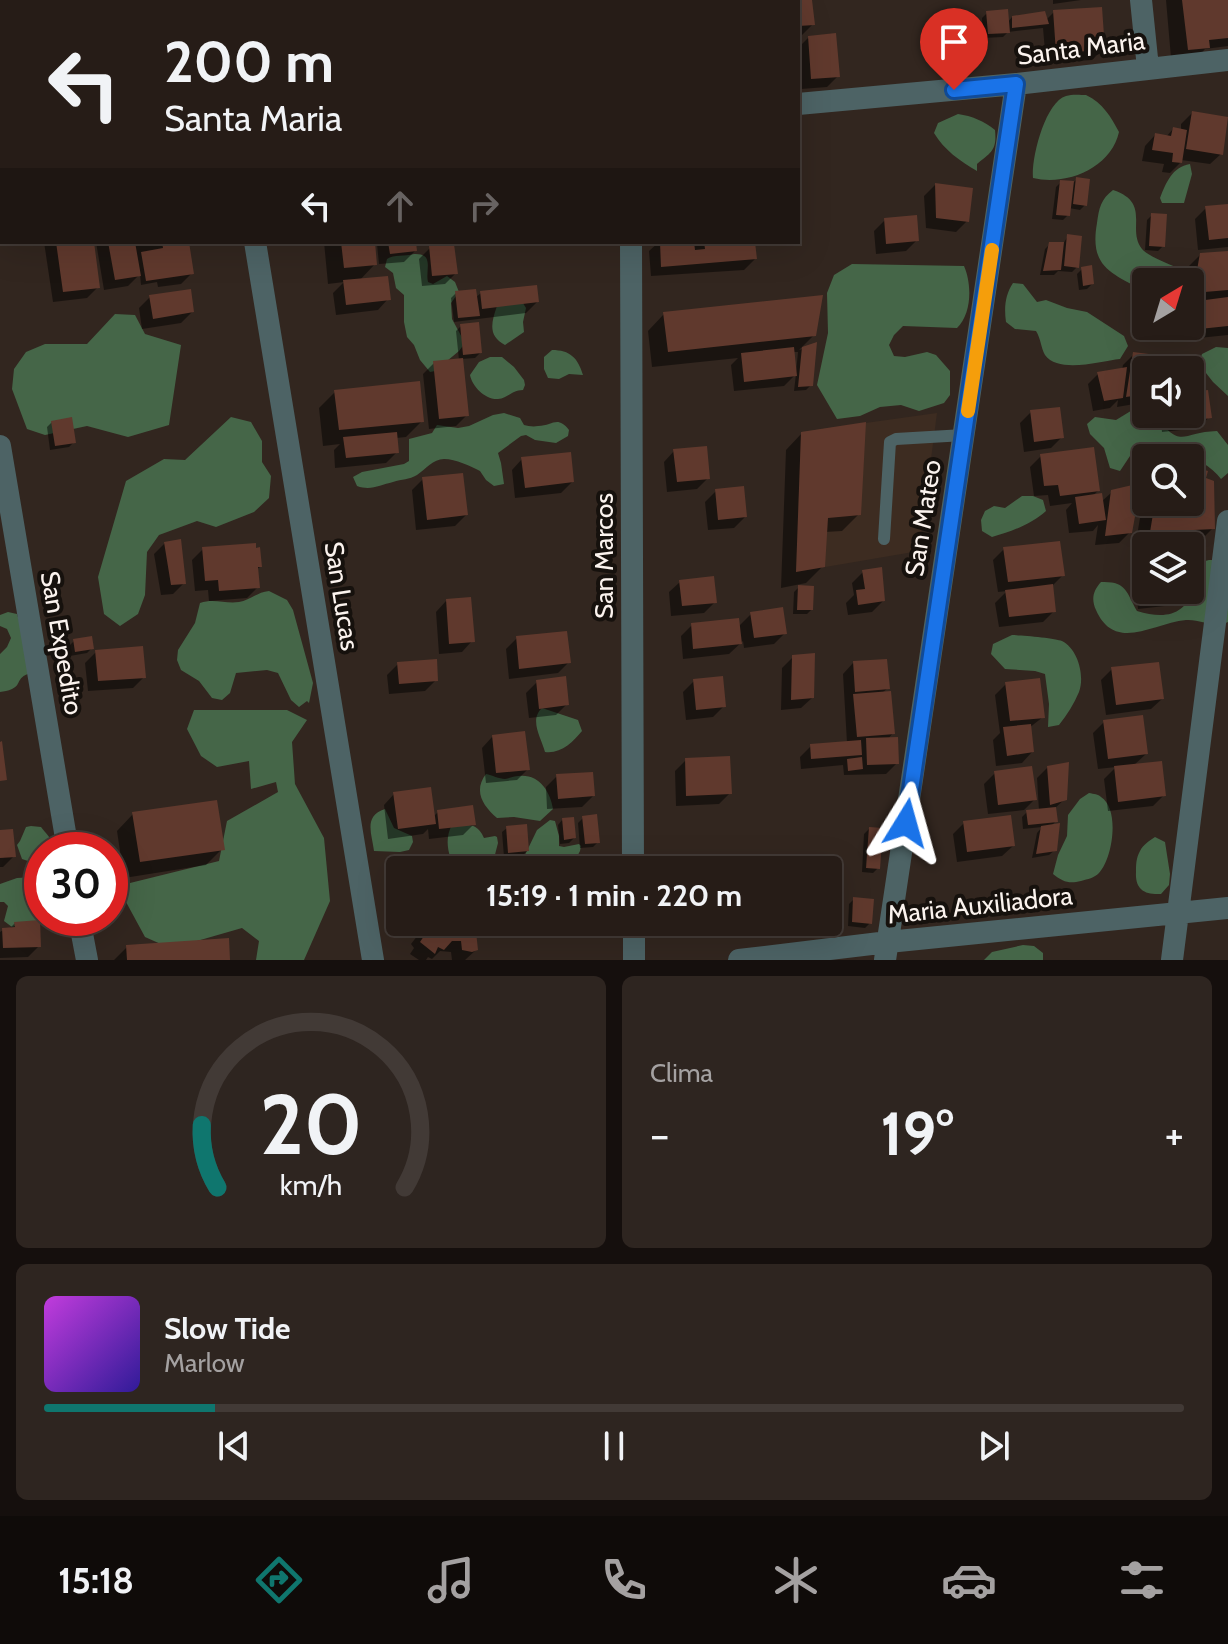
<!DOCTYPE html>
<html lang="es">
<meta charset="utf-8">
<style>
:root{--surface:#261c17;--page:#2e2520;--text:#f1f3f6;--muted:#a4a1a1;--line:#423a36;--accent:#0f766e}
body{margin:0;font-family:Cabin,sans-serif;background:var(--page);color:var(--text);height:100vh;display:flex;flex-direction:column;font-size:30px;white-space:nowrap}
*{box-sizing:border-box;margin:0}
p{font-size:26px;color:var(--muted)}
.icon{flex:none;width:44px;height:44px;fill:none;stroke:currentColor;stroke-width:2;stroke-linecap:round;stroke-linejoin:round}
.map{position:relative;height:960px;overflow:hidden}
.side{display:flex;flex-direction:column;gap:16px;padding:16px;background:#150f0d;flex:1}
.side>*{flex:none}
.banner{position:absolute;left:0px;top:0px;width:800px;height:244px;box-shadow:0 8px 32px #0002,0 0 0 2px var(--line);background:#261c17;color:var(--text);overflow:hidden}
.needle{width:52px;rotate:38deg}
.fabs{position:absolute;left:1132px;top:268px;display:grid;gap:16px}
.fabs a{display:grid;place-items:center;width:72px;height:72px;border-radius:8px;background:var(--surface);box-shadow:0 8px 32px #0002,0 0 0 2px var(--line);font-size:40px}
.speed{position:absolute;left:24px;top:832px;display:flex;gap:16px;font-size:40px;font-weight:700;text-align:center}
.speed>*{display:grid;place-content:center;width:104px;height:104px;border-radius:50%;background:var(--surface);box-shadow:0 8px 32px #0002,0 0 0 2px var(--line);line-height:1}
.speed .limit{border:12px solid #d22;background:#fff;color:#111}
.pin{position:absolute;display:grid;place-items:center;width:68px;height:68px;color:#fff;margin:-82px -34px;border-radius:50% 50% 50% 0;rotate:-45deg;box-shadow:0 0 8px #0007}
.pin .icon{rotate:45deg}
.me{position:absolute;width:88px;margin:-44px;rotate:8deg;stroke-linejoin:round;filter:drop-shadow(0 0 6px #0008)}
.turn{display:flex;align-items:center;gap:28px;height:168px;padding:0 32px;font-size:36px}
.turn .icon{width:104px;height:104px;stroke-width:2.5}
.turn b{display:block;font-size:56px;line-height:68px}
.lanes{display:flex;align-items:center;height:76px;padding:0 32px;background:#0003;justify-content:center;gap:40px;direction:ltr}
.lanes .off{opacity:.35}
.big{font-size:60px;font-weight:700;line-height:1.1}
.side .card{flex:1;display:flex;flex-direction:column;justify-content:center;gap:12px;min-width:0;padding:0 28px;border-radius:12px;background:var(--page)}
.side .dial{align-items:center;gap:0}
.dial svg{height:208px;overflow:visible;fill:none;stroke:var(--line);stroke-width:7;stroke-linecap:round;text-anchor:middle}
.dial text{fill:var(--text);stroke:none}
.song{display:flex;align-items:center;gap:24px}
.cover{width:96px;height:96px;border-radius:12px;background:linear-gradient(135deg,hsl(290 70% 55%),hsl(250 70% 35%))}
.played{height:8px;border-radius:4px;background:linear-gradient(90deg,var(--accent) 15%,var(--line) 15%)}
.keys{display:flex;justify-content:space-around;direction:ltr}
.heat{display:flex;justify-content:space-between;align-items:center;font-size:44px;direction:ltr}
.side .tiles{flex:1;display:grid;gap:16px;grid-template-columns:1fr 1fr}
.card:last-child{grid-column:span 2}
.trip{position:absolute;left:386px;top:856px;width:456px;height:80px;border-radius:8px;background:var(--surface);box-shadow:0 8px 32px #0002,0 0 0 2px var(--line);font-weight:700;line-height:80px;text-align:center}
.dock{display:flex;height:128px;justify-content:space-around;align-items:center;background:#0f0b09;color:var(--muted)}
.dock .icon{width:56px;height:56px}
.dock .selected{color:var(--accent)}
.dock b{font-size:36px;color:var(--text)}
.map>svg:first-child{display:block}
.built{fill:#3d2c21}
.forest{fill:#456648}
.shadow{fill:#0007;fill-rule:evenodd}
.building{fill:#60392d}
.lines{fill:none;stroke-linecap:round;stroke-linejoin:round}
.service{stroke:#4d6365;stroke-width:12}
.minor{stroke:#4d6365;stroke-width:22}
.route-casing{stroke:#114b97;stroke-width:20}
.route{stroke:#1a73e8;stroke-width:14}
.slow{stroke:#f59e0b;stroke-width:14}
.labels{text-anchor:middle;stroke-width:8;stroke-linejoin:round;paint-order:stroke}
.street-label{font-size:26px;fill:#fbf3ee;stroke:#16110d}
</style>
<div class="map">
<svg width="1228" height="960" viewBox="0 0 1228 960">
<rect width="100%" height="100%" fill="#32261f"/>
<!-- built -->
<path class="built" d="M937 413 919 551 796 572 801 432Z"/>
<!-- forest -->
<path class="forest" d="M1086 95C1103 103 1111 117 1119 132 1111 168 1067 186 1033 178 1031 159 1045 102 1066 96 1072 94 1081 95 1086 95Z
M958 114C972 116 984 121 995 130 997 150 992 152 977 164V171C960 161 944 150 934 133L938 123Z
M1190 164 1192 174 1184 203H1162L1160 198C1166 183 1172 167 1190 164Z
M1113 190C1152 203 1126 229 1142 249 1149 257 1177 268 1188 271L1190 282H1146V292C1112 273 1089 268 1097 223 1099 208 1101 199 1113 190Z
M414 254C435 253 425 270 428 282L433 284 447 276 455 282 459 292 451 303 452 319 465 343 459 351 435 371 430 372 420 360 414 345 407 337 404 322V295L396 288 393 273 385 267 387 259C394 254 405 257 414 254Z
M852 264 964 266C972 284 972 314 957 328L903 326 894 335 889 345 894 356 905 357 927 352 936 355 950 371V395L944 403 919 411 901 405 880 407 860 416 837 419 817 385 828 333 827 293 834 275Z
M1013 283 1023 284 1037 302 1046 300 1067 308 1087 312 1124 336 1128 346 1120 359C1101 361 1059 374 1045 355 1041 348 1041 339 1036 331L1015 329 1006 322C1004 308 1005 295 1013 283Z
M521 300 526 308 523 322 524 332 505 345C488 336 491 323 497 306Z
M115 314 135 315 145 334 181 345 169 425 128 437 87 426 45 435 27 429 12 389 14 369 26 352 45 344H87Z
M1216 347 1228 348V396L1213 382 1199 364 1202 354Z
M552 350C570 350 578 358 583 375L569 374 559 379 548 378 544 369V357Z
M490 357H502L514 367 524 380 525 385 523 390C512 390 508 398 498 399 485 400 472 386 470 375L479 362Z
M1134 409 1146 410V414H1155C1181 451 1181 432 1217 431L1228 445V473L1221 479C1212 467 1194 456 1180 453 1164 465 1149 451 1132 453L1120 471 1110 468 1104 448 1090 434 1087 424 1095 417 1116 420Z
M504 413 520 418 524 425C528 426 533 427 538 426 553 426 557 415 569 430L568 436 556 443 535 440 526 435 521 436 498 453 501 463 504 484 494 486 486 480 480 471C470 466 456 459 444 459 433 459 426 469 417 475 409 480 402 479 393 482 380 485 371 491 357 486L353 477 362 472 404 464 409 461V439L432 433 437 425 458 428 469 426 493 415Z
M231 417 251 422 262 441V462L271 476 269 498 254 512 216 527 197 521 159 535 147 552 145 595 138 614 120 626 104 614 98 577 126 481 164 459 185 460Z
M1022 496H1033L1043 500 1046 511C1032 524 1010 532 992 537L982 531 981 520 985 511 994 506 1005 508Z
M1209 560H1220L1228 565V622C1213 629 1202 619 1186 620 1153 623 1115 653 1096 610 1091 599 1093 591 1101 582 1127 581 1126 592 1137 611 1164 619 1186 617 1194 586L1190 582V565Z
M269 591 287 600 293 610 313 683 309 703 307 701 299 707 291 700 278 673 267 670 236 673 230 693 222 700 212 698 199 681 181 670 177 660 178 650 195 623 200 603C214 598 225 604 239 602 249 601 257 592 269 591Z
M8 612 17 614 34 672C14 677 23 684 12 689 8 691 4 691 0 692V654L7 647 11 638 7 629 0 626V615Z
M1012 635C1019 635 1056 638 1062 641 1078 649 1085 676 1079 692 1074 704 1067 715 1059 725L1048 727 1049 704 1045 674 1035 671 1005 669 991 654 993 644Z
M542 708 578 720 582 731C573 742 561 754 545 752 541 737 529 720 542 708Z
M194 710H287L307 720 292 742 295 784 324 838 330 901 304 960H256L259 941 242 928 183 945H163L145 937 126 902 130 883 219 861 227 821 278 792 276 782 251 789 249 761 217 767 201 756 187 729Z
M486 774C492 775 499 779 505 779 510 778 514 776 519 776 539 774 550 791 553 809L540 821 514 817 497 818C483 806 473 791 486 774Z
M1089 793C1094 794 1098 794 1101 797 1120 809 1113 858 1099 873 1094 878 1088 879 1081 881 1069 884 1063 882 1053 874L1058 855 1067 836 1068 815 1080 799Z
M385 809 394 828 412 836 413 842 409 850 400 852 374 851C372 834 363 816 385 809Z
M550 820 555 821 559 836V846L564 847 579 844 581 846 580 851 570 870C551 870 537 874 523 859L537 830Z
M452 825C468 825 477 822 484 838L495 836 497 837 498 843 491 870H456C448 856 444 839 452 825Z
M31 826 41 827C47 835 55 840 50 850H42V859L31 862 22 859 17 845 20 841 26 827Z
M1155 837 1165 842 1170 874 1169 885 1161 894C1144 895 1135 889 1136 872 1136 865 1136 858 1140 851 1143 845 1149 841 1155 837Z
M34 877 42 881V918H61L59 921 32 922 12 927 4 921 8 906 4 902H0V884L17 878Z
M1023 945 1034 946 1043 953V960H984L992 952Z"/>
<!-- shadow -->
<path class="shadow" d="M263 0H308V2H261Z
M770 0H810L813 24 802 35H798V2H768Z
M1053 0H1081L1053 4Z
M1166 0H1228V46L1205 49 1197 58H1171Z
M1054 12 1103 49 1092 60 1046 63 1043 28 1008 32 1003 37 983 38 982 18 987 13 1007 23 1012 17 1046 20Z
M2 38V64H1L0 40Z
M808 38 838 76 827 87 801 89 798 48Z
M1192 113 1221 154 1210 164 1181 160 1180 163 1170 173 1162 172 1164 164 1142 161 1145 146 1155 135 1166 137 1173 129 1181 131V124Z
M1077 179 1085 205 1080 210 1069 208 1068 215 1063 220 1052 219 1056 187 1061 182 1073 183Z
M935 185 967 221 956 232 926 228 924 196Z
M1228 206V247L1198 250 1195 219 1206 208Z
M1152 215 1163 246 1158 251 1145 250 1147 220Z
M885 220 917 240 906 251 876 254 874 231Z
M1068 236 1077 267 1072 272 1058 271 1054 275H1040L1045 249 1050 244H1063Z
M44 242H92L98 287 87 298 53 302Z
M96 242H187L192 273 181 284 158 287 157 282 141 285 140 274 128 286 104 290Z
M324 242H418H414L415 251 404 262 379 264 377 244 373 247 375 264 359 281 388 299 378 310 336 315 333 293 344 282 328 284Z
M659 242H691L692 248 698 242H753L755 259 744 270 651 276 649 251Z
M430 248 456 273 445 284 422 286 419 259Z
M1228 253V335L1160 342 1159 326H1190V282H1187L1189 266 1200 255Z
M1082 269 1092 284 1087 289 1079 290 1077 274Z
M456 293 475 298 481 293 537 302 526 313 454 322 451 298Z
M150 297 192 312 181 323 142 329 139 308Z
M664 314 814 335 799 350 815 345 811 385 806 390 794 391 796 374 784 386 734 391 731 365 738 358 652 367 648 331ZM792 352H798L796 372Z
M461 326 480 353 475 358 461 359 467 415 456 426 429 429 423 374 434 363 459 360 456 331Z
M1134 354 1155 370H1146V402L1117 407 1118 400 1110 408 1093 411 1088 384 1098 374 1122 370 1123 365Z
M335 392 422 421 406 437 396 438 397 452 386 463 335 468 334 450 340 444 323 446 319 408Z
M1190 394 1209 417 1199 428 1162 432 1160 414H1190Z
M1031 412 1062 437 1051 448 1024 452 1020 423Z
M52 422 74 442 69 447 50 450 47 427Z
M802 433 859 514 842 531 825 532 823 566 806 583 781 588 786 450Z
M674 451 708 478 697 489 667 492 664 462Z
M1041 456 1098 491 1091 497 1101 502 1112 492 1130 532 1119 543 1095 545 1098 525 1093 531 1069 533 1066 510 1072 503 1050 506 1048 495 1034 496 1030 467Z
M522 459 572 482 561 493 515 498 512 470Z
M1190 468 1204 480 1213 528 1196 545 1135 548 1146 482V502H1190Z
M423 479 466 515 455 526 416 530 412 490Z
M716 491 745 517 734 528 708 530 705 502Z
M165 543 184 583 173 594 161 595 154 554Z
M203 549 254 550 260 567 256 570 258 587 247 598 209 601 208 590 195 591 192 560Z
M1004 549 1063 575 1051 587 1054 611 1043 622 999 627 995 603 1007 591 998 592 993 560Z
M863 572 883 601 872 612 848 615 846 603 854 595 852 583Z
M680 582 715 602 704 613 671 616 669 592Z
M799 587 812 609 807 614H793L794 592Z
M1169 590H1177L1179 600 1174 605 1138 609 1137 598 1142 594Z
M446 601 472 641 462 652 439 654 436 612Z
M751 614 785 633 774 644 744 648 743 641 729 654 683 659 681 636 692 625 738 627Z
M517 638 568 663 558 673 509 679 506 649Z
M74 641 92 648 87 653 70 656 69 646Z
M96 652 144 677 133 688 88 691 85 663Z
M793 657 812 698 801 708 781 710 782 668Z
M853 663 888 688 882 693 893 733 888 739 897 763 886 774 844 775 843 765 801 769 800 757 811 746 847 743 843 674Z
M398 664 436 680 425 691 389 694 387 675Z
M1112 669 1162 699 1151 709 1106 715 1101 680Z
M694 681 724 706 713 717 686 720 683 692Z
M537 682 567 704 556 715 529 718 526 693Z
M1006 684 1043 717 1029 728 1032 752 1022 763 996 766 993 740 1000 733 995 695Z
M1104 722 1146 754 1133 766 1164 795 1153 806 1108 811 1104 779 1116 767 1098 769 1093 733Z
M492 737 528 769 517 780 486 783 482 748Z
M686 760 730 793 719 804 676 806 675 771Z
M1048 767 1065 799 1054 809 1056 821 1051 826 1055 850 1049 855 1032 858 1037 833 1042 827 1023 829 1022 817 1027 812 1039 811 1037 778Z
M995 773 1035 799 1024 810 988 814 984 784Z
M557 776 593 796 582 807 547 809 546 787Z
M394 794 433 817 438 812 474 824 463 835 429 839 428 829 423 834 388 839 384 805Z
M133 814 222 849 206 865 124 878 117 831Z
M583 818 598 842 593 847 580 848 578 823Z
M562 820 574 838 569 843 560 844 558 825Z
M964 823 1013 846 1002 856 957 862 953 834Z
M507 828 527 851 522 856 504 857 502 832Z
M869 829 878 868 873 873 862 872 864 834Z
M0 832 14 856 3 867H0Z
M42 855V881H40L38 859Z
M854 899 870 923 865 928 848 926 849 904Z
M428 922H472L476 950 465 960H452L451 952 440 951 432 959 428 957 426 960H419L410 954 414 948 411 944Z
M15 923 39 946 28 957 0 958V932L3 930 9 929Z
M127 947 228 960H114Z"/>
<!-- building -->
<path class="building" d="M798 0H812L815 25 798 26Z
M1182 0H1228V38L1209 40 1210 48 1188 50Z
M1102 7 1105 50 1056 53 1053 10Z
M1008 9 1010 33 988 34 986 11Z
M1045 11 1049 24 1012 28V16Z
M836 33 840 77 811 79 808 36Z
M1192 111 1228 117 1223 155 1186 149Z
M1173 127 1187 130 1182 163 1172 162 1173 153 1152 150 1155 133 1171 136Z
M1076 177 1090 179 1087 206 1073 204Z
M1060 180 1074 181 1070 216 1056 215Z
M935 183 973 188 969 222 936 218Z
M1228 204V238L1209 240 1205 206Z
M1151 213 1167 214 1165 247 1149 246Z
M917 215 919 241 886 244 884 218Z
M1067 234 1082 236 1079 268 1064 266Z
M56 242H94L100 288 63 292Z
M108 242H135L141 276 115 280Z
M162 242H189L194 274 146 281 141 252 163 248Z
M341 242H375L377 265 344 268Z
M388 242H416L417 251 390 254Z
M660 242H694L695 250 705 249 704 242H755L757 259 661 267Z
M1049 242H1064L1061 270 1043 271Z
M454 244 458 274 432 276 429 246Z
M1228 251V290L1193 293 1200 253Z
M1092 265 1094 284 1083 286 1081 267Z
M388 276 391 300 346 305 343 280Z
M537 285 539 302 482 309 480 291Z
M191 289 194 312 153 319 149 295Z
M476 289 480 316 458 318 455 291Z
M823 295 816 336 668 352 663 312Z
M1228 297V326L1171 332 1170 326H1190V302Z
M479 322 482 353 463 355 460 324Z
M817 342 813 386 798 387 802 347Z
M794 347 797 376 744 382 741 353Z
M1133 352 1157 355V370H1146V394L1126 397Z
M463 358 469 416 439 419 433 361Z
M1127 367 1123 398 1104 401 1097 372Z
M420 381 424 422 339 430 334 390Z
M1208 390 1212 418 1173 423 1171 414H1190V392Z
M1060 407 1064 438 1034 442 1030 410Z
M72 417 76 443 55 446 51 421Z
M866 422 861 515 828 518 825 567 796 572 801 432Z
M397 432 399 453 346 458 343 437Z
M707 446 710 479 677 482 673 449Z
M1094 447 1100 491 1060 496 1058 485 1044 486 1040 454Z
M571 452 574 482 525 488 521 457Z
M1190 466 1208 471 1206 478 1214 481 1215 529 1150 532 1155 502H1190Z
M463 473 468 515 427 520 422 477Z
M1141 483 1132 533 1105 536 1111 490Z
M744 486 747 517 718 520 715 489Z
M1102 493 1106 520 1079 524 1075 497Z
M181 539 186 584 171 585 164 542Z
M1060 541 1065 576 1008 582 1003 547Z
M256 543V548L260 547 262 567H258L260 588 219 591 218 580 205 581 202 547Z
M882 567 885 601 858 605 856 590 865 589 862 570Z
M714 576 717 603 682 606 679 580Z
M1053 584 1056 612 1009 617 1005 590Z
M798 585 814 586 813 610H797Z
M1154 590H1179L1181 601 1142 605 1141 592Z
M471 597 475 642 449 644 446 599Z
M783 607 787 634 754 638 750 612Z
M739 618 742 644 693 649 691 623Z
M567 631 571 663 519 669 516 636Z
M92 636 94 649 75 652 73 639Z
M143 646 146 678 98 681 95 650Z
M815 653 814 698 791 700 792 655Z
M437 659 438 681 399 684 397 662Z
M887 659 890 689 855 692 853 661Z
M1159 662 1164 699 1116 705 1111 667Z
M566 676 569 705 539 709 536 680Z
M723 676 726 707 696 710 693 679Z
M1040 678 1045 718 1010 721 1005 682Z
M891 691 895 734 857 737 853 694Z
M1143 715 1148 754 1108 759 1103 720Z
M1031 724 1034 752 1007 756 1003 727Z
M525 731 530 770 496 773 492 735Z
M898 737 899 764 867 765 866 738Z
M861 740 862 755 811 759 810 744Z
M2 741 7 780 0 781V742Z
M730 756 732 794 686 796 685 758Z
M862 757 863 769 848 771 847 759Z
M1162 761 1166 796 1118 802 1114 766Z
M1069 762 1067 800 1050 805 1047 766Z
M1032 766 1037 800 998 805 994 771Z
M593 772 595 796 558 799 556 774Z
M431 787 436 824 398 829 393 792Z
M217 800 225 850 140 862 132 812Z
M473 805 476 825 439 829 437 810Z
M1056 807 1058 822 1028 825 1026 810Z
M597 814 600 843 585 844 582 816Z
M1011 815 1015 846 967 852 963 821Z
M574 817 576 838 564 840 562 818Z
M1060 823 1057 851 1036 854 1041 826Z
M527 824 529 851 508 853 506 826Z
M869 827 883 828 880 869 866 868Z
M13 829 16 857 0 858V830Z
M853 897 874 899 872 924 852 922Z
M40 920 41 947 3 948 2 928 15 927 14 922Z
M427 922H475L478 950 472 952 462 950 461 941H452L444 950 438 947 435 954 420 942 424 936 421 932Z
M229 938 230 960H127L126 945Z"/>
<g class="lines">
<!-- service -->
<path class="service" d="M884 539 890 442 896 439 964 435"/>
<!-- minor -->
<path class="minor" d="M229 0V2
M719 0 720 2
M1141 0 1148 68
M798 104 1016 84 1228 60
M0 194 2 193
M255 242 373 960
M631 242 633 870
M0 446 68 850
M79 918 87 960
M634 922V960
M739 960 888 942 1228 908
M885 960 1016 84
M1172 960 1228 521"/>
</g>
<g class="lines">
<defs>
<path id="route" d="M906 823 1016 84 954 90"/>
</defs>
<!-- route casing -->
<use href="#route" class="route-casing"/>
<!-- route -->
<use href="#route" class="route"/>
<!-- slow -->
<path class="slow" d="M968 411 992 250"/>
</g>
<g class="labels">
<!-- street labels -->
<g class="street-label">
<text transform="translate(1081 48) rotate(-7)" y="9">Santa Maria</text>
<text transform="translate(923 518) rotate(-81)" y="9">San Mateo</text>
<text transform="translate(604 556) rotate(-90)" y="9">San Marcos</text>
<text transform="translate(342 596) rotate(81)" y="9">San Lucas</text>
<text transform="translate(62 643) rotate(80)" y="9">San Expedito</text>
<text transform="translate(980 905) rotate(-6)" y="9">Maria Auxiliadora</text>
</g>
</g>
</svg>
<div class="fabs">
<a><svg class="needle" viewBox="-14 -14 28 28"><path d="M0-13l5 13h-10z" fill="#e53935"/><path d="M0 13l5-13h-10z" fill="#a4a1a1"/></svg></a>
<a><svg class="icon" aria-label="sound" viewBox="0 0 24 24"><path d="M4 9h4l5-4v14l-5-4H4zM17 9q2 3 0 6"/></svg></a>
<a><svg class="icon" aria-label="search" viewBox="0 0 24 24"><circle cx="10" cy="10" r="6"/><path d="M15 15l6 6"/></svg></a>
<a><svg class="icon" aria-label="layers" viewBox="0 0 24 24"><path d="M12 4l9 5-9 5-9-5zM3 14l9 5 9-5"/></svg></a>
</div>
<div class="speed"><div class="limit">30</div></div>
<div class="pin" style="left:954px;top:90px;background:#d93025"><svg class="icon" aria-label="arrive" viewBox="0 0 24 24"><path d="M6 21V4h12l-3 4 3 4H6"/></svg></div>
<svg class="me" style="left:906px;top:823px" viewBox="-20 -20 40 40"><path d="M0-17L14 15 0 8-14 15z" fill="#1a73e8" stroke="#fff" stroke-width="4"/></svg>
<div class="trip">15:19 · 1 min · 220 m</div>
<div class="banner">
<div class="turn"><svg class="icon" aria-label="left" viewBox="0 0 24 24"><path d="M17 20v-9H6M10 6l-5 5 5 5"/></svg><div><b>200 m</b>Santa Maria</div></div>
<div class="lanes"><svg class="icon" aria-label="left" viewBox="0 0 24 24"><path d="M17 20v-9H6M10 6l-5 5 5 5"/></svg><svg class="icon off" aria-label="ahead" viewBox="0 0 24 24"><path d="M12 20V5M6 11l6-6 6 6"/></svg><svg class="icon off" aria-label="right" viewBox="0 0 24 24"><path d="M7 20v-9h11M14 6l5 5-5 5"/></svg></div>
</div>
</div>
<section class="side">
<div class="tiles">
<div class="card dial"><svg viewBox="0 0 100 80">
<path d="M14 69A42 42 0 1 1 86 69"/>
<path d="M14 69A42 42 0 0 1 8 45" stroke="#0f766e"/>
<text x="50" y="56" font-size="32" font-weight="700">20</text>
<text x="50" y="72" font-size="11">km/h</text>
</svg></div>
<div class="card"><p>Clima</p>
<div class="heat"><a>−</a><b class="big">19°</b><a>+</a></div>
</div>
<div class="card">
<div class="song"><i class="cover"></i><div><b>Slow Tide</b><p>Marlow</p></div></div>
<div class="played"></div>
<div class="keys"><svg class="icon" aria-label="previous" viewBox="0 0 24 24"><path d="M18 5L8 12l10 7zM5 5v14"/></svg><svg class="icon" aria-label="pause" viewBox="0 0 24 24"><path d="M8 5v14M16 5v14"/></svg><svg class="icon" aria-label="next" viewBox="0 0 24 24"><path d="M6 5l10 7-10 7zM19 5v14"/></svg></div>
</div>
</div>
</section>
<nav class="dock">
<b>15:18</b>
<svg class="icon selected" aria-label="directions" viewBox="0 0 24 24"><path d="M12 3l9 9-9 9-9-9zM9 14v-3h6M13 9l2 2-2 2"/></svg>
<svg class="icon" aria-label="music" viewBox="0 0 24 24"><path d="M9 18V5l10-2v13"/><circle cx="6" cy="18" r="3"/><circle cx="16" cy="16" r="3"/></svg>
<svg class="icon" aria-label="phone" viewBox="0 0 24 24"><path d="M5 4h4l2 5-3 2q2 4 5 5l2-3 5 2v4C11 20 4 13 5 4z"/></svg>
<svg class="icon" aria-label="climate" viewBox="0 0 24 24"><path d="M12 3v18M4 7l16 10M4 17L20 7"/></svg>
<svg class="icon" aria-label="car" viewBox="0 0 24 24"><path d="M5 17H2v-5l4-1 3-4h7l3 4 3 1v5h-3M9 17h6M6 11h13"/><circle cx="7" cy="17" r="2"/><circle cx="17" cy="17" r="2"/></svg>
<svg class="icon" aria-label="filters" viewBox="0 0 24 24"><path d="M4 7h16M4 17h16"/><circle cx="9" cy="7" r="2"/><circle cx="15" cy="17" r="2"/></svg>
</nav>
